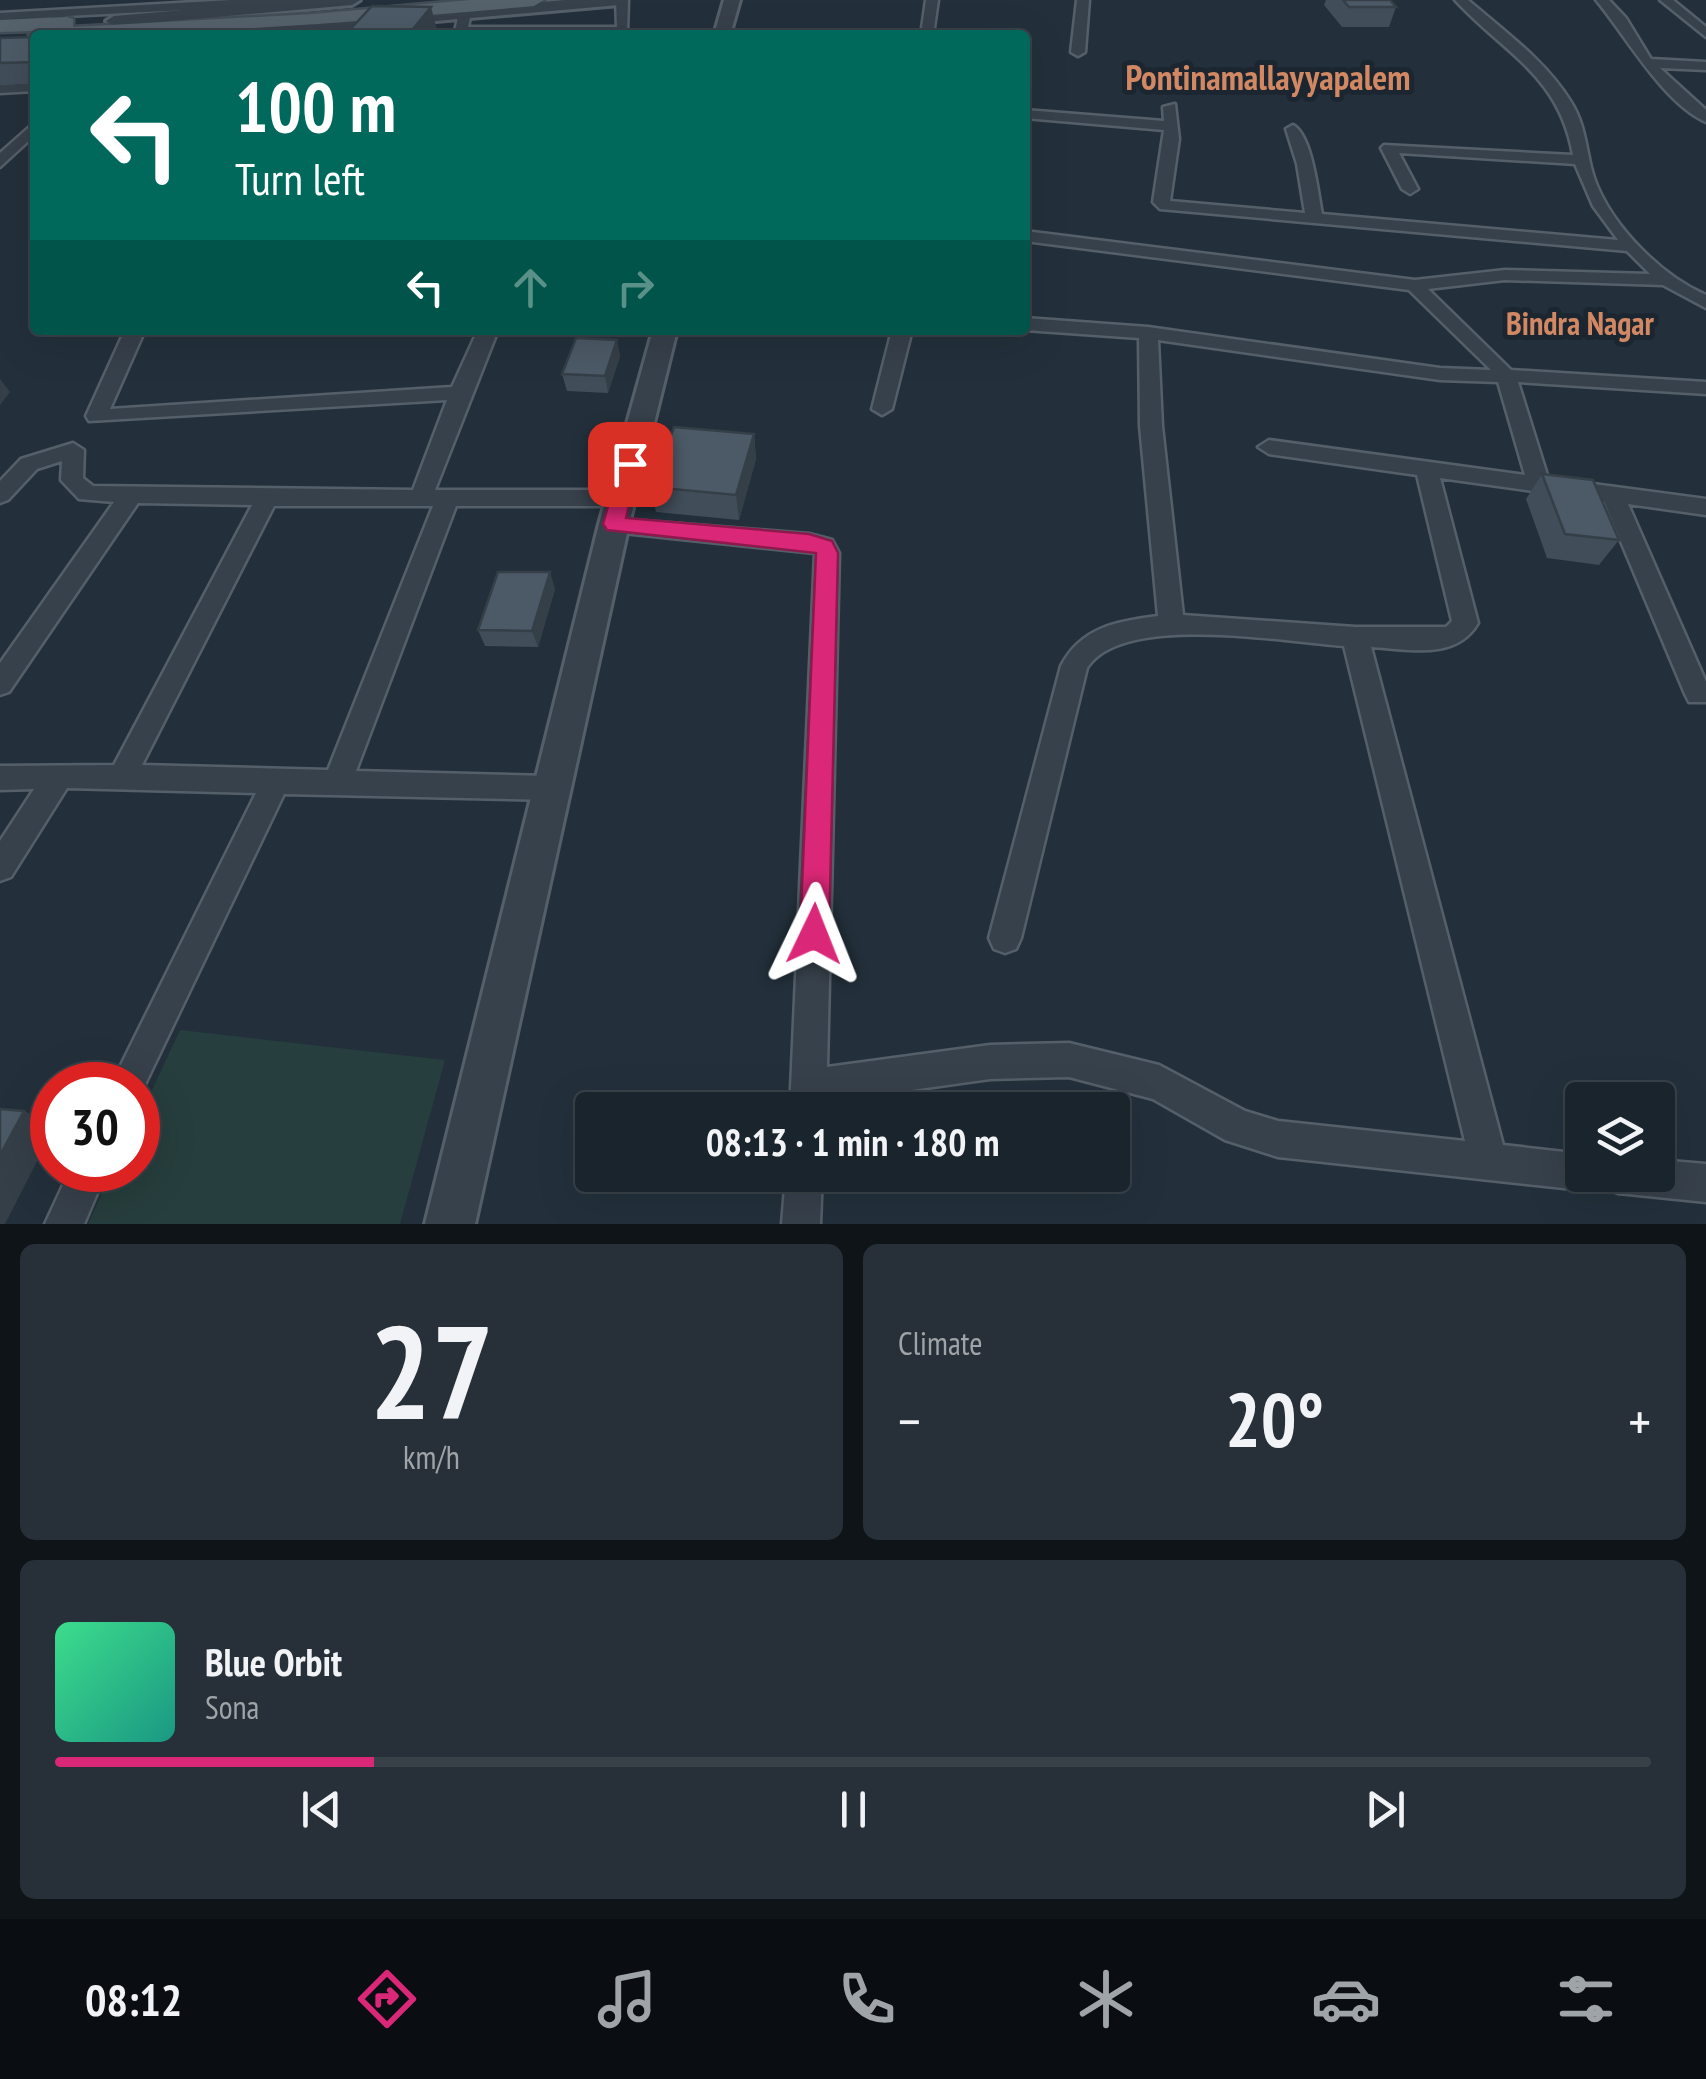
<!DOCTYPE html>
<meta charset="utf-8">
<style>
:root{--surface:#1a242c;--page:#273038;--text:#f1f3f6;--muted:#9fa4a9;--line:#384148;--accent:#db2777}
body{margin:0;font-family:"PT Sans Narrow",sans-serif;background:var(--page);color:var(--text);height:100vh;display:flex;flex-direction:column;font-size:38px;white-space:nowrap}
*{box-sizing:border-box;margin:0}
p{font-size:32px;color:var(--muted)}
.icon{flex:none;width:55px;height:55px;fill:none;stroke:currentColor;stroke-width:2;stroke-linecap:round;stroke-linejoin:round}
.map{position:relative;height:1224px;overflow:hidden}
.panel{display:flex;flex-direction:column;gap:20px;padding:20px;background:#0e1418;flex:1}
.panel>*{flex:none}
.guide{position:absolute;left:30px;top:30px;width:1000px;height:305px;border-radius:10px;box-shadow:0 10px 40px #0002,0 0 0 2px var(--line);background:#00695c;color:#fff;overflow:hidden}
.controls{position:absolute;left:1565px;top:1082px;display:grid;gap:20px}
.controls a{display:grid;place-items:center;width:110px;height:110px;border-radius:10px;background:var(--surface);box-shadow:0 10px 40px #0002,0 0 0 2px var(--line);font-size:50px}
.speed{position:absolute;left:30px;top:1062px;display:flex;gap:20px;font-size:50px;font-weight:700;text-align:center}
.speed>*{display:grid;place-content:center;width:130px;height:130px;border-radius:50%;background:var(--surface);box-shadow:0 10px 40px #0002,0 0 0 2px var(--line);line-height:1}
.speed .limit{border:15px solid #d22;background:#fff;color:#111}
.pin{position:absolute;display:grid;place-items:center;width:85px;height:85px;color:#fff;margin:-42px;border-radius:20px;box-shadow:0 5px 15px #0006}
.me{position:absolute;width:110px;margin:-55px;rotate:2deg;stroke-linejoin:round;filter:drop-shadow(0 0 8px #0008)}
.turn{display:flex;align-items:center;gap:35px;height:210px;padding:0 40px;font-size:45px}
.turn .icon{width:130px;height:130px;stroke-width:2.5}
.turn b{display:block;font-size:70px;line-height:85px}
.lanes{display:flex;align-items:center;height:95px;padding:0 40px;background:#0003;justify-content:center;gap:50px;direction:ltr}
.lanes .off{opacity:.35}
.big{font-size:75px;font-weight:700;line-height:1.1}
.panel .tile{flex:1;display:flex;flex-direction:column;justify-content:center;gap:15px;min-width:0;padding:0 35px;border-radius:15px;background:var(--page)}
.panel .dial{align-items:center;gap:0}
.dial b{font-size:130px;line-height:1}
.song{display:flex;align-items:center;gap:30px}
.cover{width:120px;height:120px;border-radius:15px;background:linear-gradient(135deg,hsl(150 70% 55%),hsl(170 70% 35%))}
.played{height:10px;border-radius:5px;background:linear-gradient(90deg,var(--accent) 20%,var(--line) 20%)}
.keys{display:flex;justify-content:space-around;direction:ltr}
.heat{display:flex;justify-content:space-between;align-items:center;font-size:55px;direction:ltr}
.panel .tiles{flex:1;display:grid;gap:20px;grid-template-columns:1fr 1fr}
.tile:last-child{grid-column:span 2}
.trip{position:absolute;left:575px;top:1092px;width:555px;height:100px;border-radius:10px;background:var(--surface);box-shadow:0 10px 40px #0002,0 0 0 2px var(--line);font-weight:700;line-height:100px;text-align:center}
.menu{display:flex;height:160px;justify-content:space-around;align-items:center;background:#0a0e12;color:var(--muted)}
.menu .icon{width:70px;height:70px}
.menu .selected{color:var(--accent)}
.menu b{font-size:45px;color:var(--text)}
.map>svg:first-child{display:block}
.green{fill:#263e3d}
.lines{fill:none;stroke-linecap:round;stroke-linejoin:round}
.minor-casing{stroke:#555f69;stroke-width:5}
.tertiary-casing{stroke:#555f69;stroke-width:6}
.primary-casing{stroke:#434d57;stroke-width:5}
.minor{fill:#37414b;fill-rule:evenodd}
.tertiary{fill:#37414b;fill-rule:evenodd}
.primary{fill:#55616b;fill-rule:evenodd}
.wall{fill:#414d59}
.shaded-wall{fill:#353f48}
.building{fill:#4c5a67;stroke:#353f48;stroke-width:2.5}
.route{fill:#db2777;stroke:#8e194d;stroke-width:2.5}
.labels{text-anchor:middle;stroke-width:10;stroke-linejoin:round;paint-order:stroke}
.far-neighbourhood-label{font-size:32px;font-weight:bold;fill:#d28963;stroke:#1c2630}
.far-quarter-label{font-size:35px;font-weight:bold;fill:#d28963;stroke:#1c2630}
</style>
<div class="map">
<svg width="1706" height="1224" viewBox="0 0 1706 1224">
<rect width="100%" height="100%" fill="#23303b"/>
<!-- green -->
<path class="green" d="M180 1030 445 1060 400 1224H88L113 1170H138V1120Z"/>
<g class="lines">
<defs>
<path id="minor" d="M231 0H309L303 4 66 16 51 28 45 24 51 17 0 21V13Z
M616 0H628L627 34 461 35 455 31 459 13 465 9 471 13 468 27H617Z
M926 0H938L933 35H921Z
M1077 0H1089L1085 52 1078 56 1071 52Z
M1455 0H1468C1504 31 1546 61 1571 102 1584 122 1586 146 1591 167 1603 218 1659 275 1706 295V308L1663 285 1505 280 1428 289 1511 370 1706 382V394L1518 382 1548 478 1706 499V515L1628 504 1706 682V702H1689L1685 694 1604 501 1440 478 1478 623C1456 661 1408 649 1371 647L1503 1145 1582 1154V1175H1599L1595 1185 1582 1190 1278 1157 1225 1140 1153 1099 1069 1077 990 1079 826 1102V1110H790L815 553 614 532 606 530 602 524 606 518 809 534 832 540 839 553 827 1067 990 1045 1069 1043 1159 1065 1245 1111 1278 1121 1465 1141 1344 646C1285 642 1122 612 1087 668L1021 938 1016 949 1005 953 994 949 989 938 1061 666C1081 627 1118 621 1158 616L1140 426 1139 338 1025 330V318L1148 327 1440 368 1491 370 1409 290 1025 241V231L1415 280 1505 270 1650 274 1627 251 1160 209 1153 202 1164 130 1025 118V110L1164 121 1163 107 1175 104 1179 139 1170 201 1305 213 1297 164 1286 129 1293 125C1312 135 1318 193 1322 214L1618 240 1593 206 1575 164 1399 153 1418 189 1410 194 1402 189 1381 148 1384 145 1573 155C1559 75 1505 54 1455 0ZM1158 340 1440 380 1498 382 1525 475 1269 440 1258 447 1269 454 1417 475 1452 621 1446 627H1355L1183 615 1162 426Z
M1596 0H1609L1626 18 1651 59 1706 62V70L1660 68 1706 110V122C1663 103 1626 36 1596 0Z
M1660 0H1673L1706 27V37Z
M35 83V91L0 93V85Z
M35 122V135L0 167V153Z
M125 330H145L110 409 452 387 478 330H498L435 490H621L632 498 621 506H456L356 771 551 776 561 779 565 788 561 797 551 800 284 794 138 1099V1085H111L256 793 67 788 11 877 0 881V841L34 789 0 790V766L114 765 252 505 138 503 9 692 0 695V663L114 502 79 499 61 480 62 461 37 469 8 500 0 503V481L21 459 73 443 84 450 83 478 93 486 413 490 447 400 89 421 86 416ZM274 506H433L328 770 142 765Z
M892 330H912L892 409 882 415 872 409Z
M1658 1160 1706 1164V1202L1618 1193 1605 1188 1600 1175H1658Z
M70 1170H107L84 1224H45Z
M786 1175H822L820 1224H782Z"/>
<path id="tertiary" d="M299 0H360L352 5 114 26 106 21 114 16Z
M565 0H627L619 5 300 33 153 35 161 30 300 23Z
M724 0H740L730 35H714Z
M653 330H677L629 524 475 1224H425L599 524Z"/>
<path id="primary" d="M470 0H544L534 6C368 21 202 35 35 35V40L29 35 32 31 0 32V20L66 17 73 19V27L313 14Z"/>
</defs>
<!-- minor casing -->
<use href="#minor" class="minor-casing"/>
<!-- tertiary casing -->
<use href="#tertiary" class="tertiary-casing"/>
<!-- primary casing -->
<use href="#primary" class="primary-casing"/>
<!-- minor -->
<use href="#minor" class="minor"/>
<!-- tertiary -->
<use href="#tertiary" class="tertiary"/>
<!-- primary -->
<use href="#primary" class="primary"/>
</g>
<!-- wall -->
<path class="wall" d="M1326 0H1390L1396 7 1389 27H1342L1324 5Z
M35 37V83L0 85V63Z
M617 340 620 356 608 393 567 391 562 374Z
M754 434 756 459 739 520 656 512 651 487Z
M1542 474 1619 540 1599 565 1547 558 1526 499Z
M555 589 538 647 485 646 478 630Z"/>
<!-- shaded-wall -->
<path class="shaded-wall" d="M431 7 438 33 437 35H408Z
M617 340 620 356 608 393 605 376Z
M0 379 10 392 0 405Z
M754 434 756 459 739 520 736 495Z
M550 572 555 589 538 647 532 631Z
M24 1111 52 1124V1132L5 1224H0V1155Z"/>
<!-- building -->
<path class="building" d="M1343 0H1390L1396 7H1349Z
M372 6 431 7 408 35H345Z
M35 37V62L0 63V38Z
M576 338 617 340 605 376 562 374Z
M674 427 754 434 736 495 651 487Z
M1542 474 1593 480 1619 540 1565 534Z
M498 572H550L532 631 478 630Z
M0 1109 24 1111 0 1155Z"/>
<!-- route -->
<path class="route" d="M630 458 639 464 626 518 809 534 832 541 838 553 829 934 825 944 814 948 804 944 800 934 816 553 607 530 603 524 620 464Z"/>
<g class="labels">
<!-- far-neighbourhood labels -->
<g class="far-neighbourhood-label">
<text x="1580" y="335">Bindra Nagar</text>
</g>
<!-- far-quarter labels -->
<g class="far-quarter-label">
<text x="1268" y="90">Pontinamallayyapalem</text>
</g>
</g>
</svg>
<div class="controls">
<a><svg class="icon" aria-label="layers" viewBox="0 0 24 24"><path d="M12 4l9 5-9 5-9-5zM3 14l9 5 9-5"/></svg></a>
</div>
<div class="speed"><div class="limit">30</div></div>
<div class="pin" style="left:630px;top:464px;background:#d93025"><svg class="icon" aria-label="arrive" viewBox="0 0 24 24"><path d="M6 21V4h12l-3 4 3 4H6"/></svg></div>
<svg class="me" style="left:814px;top:934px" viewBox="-20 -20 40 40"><path d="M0-17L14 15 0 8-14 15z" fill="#db2777" stroke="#fff" stroke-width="4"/></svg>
<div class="trip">08:13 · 1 min · 180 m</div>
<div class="guide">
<div class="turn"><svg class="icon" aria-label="left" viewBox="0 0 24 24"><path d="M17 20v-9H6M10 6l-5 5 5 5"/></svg><div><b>100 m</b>Turn left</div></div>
<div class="lanes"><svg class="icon" aria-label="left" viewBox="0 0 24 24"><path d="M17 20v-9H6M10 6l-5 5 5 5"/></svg><svg class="icon off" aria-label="ahead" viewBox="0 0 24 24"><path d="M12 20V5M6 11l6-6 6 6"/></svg><svg class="icon off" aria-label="right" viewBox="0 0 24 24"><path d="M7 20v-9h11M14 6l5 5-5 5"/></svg></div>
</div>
</div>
<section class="panel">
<div class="tiles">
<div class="tile dial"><b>27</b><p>km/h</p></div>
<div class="tile"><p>Climate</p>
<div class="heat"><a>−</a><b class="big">20°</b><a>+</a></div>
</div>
<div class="tile">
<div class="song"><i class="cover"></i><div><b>Blue Orbit</b><p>Sona</p></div></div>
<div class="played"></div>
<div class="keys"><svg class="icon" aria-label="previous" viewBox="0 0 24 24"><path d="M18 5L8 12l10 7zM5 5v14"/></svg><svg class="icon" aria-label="pause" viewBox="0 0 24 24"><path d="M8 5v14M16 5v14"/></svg><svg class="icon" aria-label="next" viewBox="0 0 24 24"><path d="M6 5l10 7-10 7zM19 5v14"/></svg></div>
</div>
</div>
</section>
<nav class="menu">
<b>08:12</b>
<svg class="icon selected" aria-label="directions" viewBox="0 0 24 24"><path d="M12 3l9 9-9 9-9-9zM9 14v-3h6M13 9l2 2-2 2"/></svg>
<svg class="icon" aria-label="music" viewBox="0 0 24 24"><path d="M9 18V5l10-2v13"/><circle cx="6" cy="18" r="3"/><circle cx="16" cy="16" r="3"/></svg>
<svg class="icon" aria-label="phone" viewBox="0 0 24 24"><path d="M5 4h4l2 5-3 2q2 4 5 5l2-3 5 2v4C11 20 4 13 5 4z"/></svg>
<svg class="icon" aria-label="climate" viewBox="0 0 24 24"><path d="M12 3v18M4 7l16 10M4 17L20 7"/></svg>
<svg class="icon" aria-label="car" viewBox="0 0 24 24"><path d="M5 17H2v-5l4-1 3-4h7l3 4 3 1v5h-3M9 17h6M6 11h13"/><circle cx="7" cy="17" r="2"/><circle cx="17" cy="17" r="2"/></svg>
<svg class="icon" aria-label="filters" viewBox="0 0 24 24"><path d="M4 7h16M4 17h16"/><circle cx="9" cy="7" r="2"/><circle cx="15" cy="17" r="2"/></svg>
</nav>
